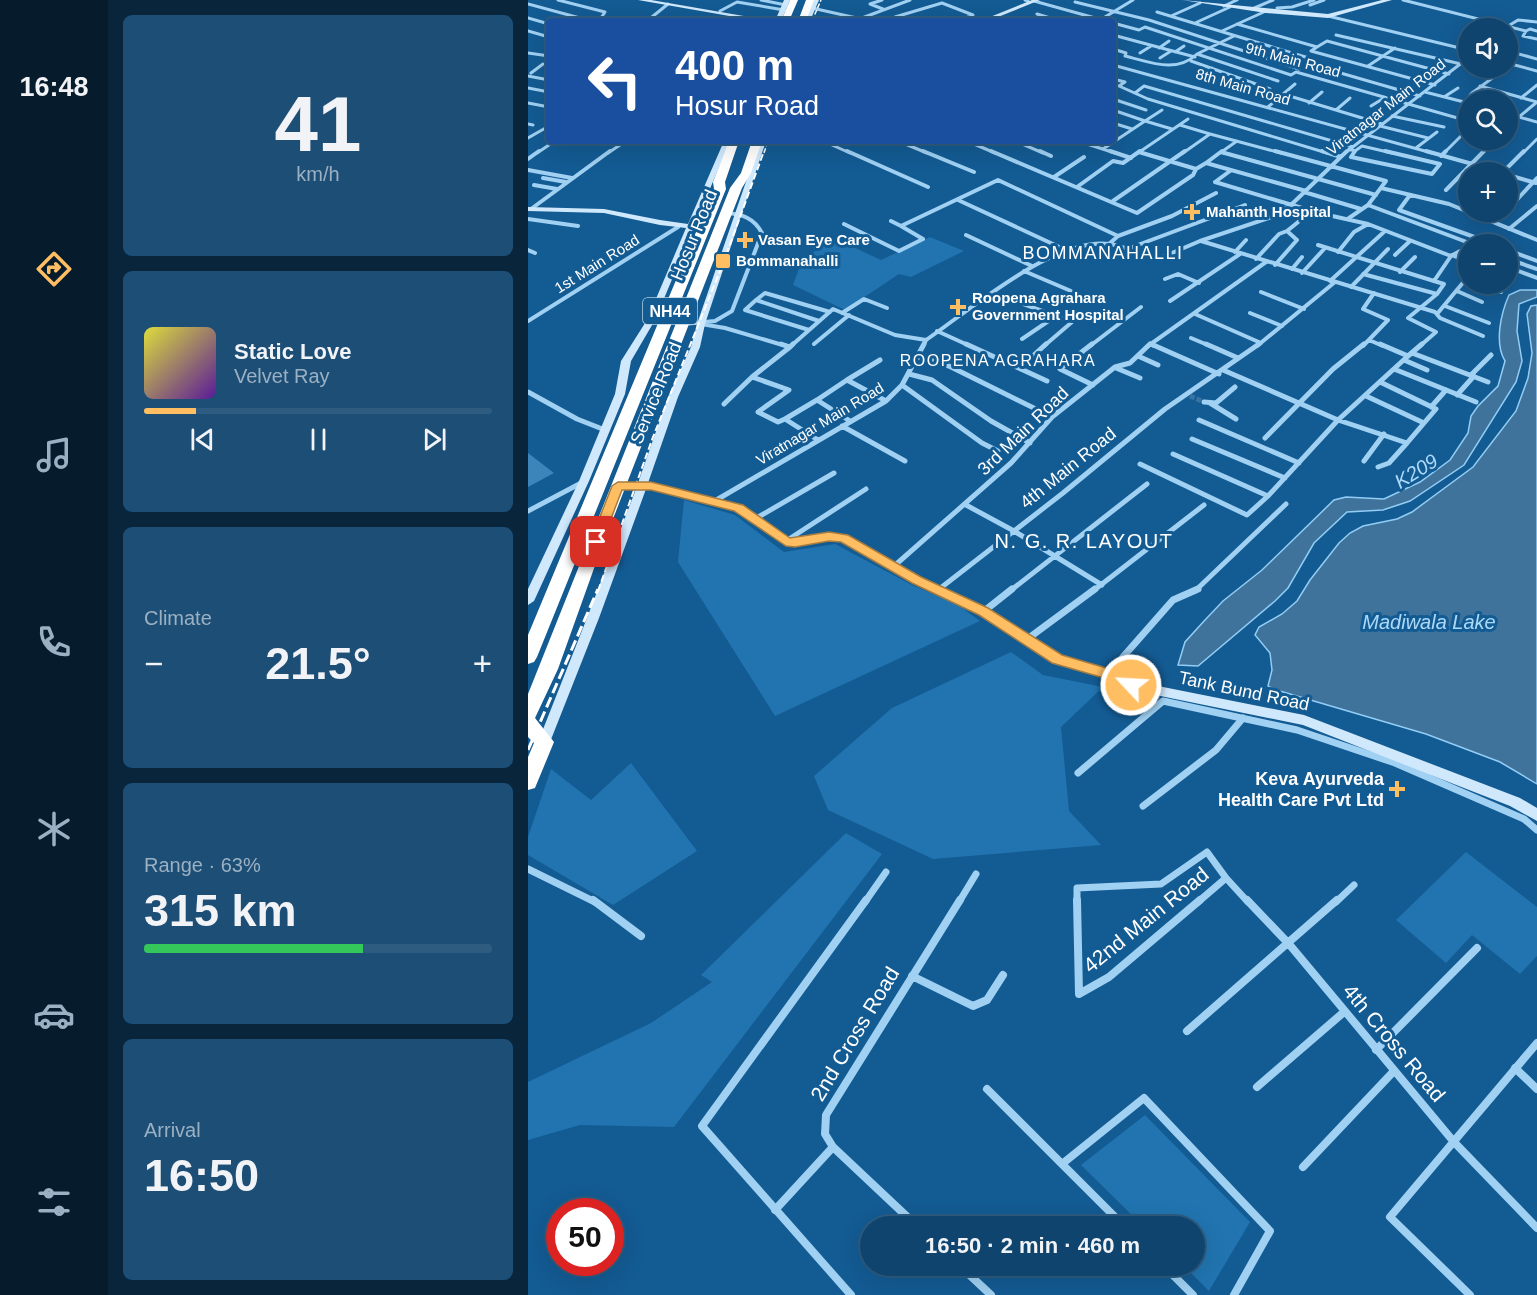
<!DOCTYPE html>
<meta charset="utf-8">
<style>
:root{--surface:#0e446e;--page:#1c4e76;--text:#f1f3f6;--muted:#9bb0c2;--line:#2e5c81;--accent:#ffbe62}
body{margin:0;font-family:Arial,sans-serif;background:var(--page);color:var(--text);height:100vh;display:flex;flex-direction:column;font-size:22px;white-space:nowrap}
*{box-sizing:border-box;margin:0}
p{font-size:20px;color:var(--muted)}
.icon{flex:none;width:33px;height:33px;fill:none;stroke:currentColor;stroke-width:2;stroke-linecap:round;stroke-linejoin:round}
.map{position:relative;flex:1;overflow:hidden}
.panel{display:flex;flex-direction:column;gap:15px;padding:15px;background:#08253c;width:420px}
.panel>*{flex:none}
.guide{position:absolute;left:18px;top:18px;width:570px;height:126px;border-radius:6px;box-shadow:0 6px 24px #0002,0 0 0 2px var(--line);background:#1a4fa0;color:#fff;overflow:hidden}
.tools{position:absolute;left:930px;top:18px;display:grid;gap:12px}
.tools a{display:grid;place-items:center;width:60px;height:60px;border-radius:50%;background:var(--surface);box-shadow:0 6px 24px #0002,0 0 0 2px var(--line);font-size:30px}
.speed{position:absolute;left:18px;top:1198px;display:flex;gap:12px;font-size:30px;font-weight:700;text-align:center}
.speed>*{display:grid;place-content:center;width:78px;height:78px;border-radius:50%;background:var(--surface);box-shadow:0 6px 24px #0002,0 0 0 2px var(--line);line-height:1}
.speed .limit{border:9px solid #d22;background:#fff;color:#111}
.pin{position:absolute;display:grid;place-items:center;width:51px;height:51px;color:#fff;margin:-26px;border-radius:12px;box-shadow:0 3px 9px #0006}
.me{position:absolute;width:66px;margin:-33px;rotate:295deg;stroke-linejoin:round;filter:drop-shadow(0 0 4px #0008)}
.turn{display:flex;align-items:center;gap:21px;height:126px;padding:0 30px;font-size:27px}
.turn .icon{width:78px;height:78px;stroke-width:2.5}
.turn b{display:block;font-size:42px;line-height:51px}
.big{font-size:45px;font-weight:800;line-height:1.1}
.panel .widget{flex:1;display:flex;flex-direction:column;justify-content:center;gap:9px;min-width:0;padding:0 21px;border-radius:9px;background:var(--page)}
.panel .dial{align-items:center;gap:0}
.dial b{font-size:78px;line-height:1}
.song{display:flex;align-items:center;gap:18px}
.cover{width:72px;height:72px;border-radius:9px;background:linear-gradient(135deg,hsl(60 70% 55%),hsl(270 70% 35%))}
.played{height:6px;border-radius:3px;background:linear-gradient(90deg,var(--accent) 15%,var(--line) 15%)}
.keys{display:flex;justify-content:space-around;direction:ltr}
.heat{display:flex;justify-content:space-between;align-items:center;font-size:33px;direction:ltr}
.charge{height:9px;border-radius:4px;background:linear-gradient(90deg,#34c759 63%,var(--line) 0)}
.trip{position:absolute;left:332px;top:1216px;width:345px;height:60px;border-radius:30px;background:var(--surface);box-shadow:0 6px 24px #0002,0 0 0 2px var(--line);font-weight:800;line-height:60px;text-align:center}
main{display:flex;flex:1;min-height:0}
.dock{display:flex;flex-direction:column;width:108px;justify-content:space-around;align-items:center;background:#061b2c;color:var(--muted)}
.dock .icon{width:42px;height:42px}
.dock .active{color:var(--accent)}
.dock b{font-size:27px;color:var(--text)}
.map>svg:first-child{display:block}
.green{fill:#2174b0}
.water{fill:#3f739b;stroke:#92cdf5;stroke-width:1.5}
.building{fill:#3b85bb}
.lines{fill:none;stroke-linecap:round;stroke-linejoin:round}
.street-tunnel{stroke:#3674a3;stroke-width:5;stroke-dasharray:5 2;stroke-linecap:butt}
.street-far4{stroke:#a0d0f2;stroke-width:3}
.street-far3{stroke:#a0d0f2;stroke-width:4}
.street-far2{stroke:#a0d0f2;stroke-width:5}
.street-far1{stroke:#a0d0f2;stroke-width:7}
.street{stroke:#a0d0f2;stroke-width:8}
.secondary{fill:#cfe8fc;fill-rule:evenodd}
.highway{fill:#fff;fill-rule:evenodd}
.rail-far2{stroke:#fff;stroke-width:1.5;stroke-dasharray:5 2;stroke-linecap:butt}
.rail-far1{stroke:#fff;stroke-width:2;stroke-dasharray:7 3;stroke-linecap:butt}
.rail{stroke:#fff;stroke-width:3;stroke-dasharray:11 4.5;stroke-linecap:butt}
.route{fill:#ffbe62;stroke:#a67c40;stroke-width:1.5}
.poi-dot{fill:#ffbe62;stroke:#135b93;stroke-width:2}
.labels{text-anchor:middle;stroke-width:6;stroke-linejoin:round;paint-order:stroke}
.far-street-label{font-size:15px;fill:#fff;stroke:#135b93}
.far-poi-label{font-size:15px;font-weight:bold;fill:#fff;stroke:#135b93;text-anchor:start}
.shield{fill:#135b93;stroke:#b8cedf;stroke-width:1.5}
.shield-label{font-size:16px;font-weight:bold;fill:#fff}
.far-neighbourhood-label{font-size:16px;letter-spacing:1.5px;fill:#fff;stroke:#135b93}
.street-label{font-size:18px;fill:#fff;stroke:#135b93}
.far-quarter-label{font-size:18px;letter-spacing:1.5px;fill:#fff;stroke:#135b93}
.poi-label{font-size:18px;font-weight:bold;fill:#fff;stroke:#135b93;text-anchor:end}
.water-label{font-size:20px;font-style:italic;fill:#add9f9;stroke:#135b93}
.neighbourhood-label{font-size:20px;letter-spacing:1.5px;fill:#fff;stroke:#135b93}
.near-street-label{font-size:21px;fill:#fff;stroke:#135b93}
</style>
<main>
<nav class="dock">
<b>16:48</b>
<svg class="icon active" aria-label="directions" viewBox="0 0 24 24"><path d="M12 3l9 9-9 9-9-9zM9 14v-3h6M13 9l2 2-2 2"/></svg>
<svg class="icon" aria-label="music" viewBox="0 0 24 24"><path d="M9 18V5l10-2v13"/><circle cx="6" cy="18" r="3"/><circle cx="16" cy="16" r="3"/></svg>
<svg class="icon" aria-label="phone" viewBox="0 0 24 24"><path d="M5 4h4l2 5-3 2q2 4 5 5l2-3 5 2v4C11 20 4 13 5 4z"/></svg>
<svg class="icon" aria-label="climate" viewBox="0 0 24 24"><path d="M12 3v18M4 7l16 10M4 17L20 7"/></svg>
<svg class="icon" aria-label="car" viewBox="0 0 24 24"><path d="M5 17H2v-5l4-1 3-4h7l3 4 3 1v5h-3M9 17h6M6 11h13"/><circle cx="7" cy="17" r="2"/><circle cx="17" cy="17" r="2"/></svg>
<svg class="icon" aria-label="filters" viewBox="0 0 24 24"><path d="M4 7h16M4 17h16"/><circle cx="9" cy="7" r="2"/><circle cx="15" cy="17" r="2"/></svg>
</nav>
<section class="panel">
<div class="widget dial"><b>41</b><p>km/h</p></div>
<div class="widget">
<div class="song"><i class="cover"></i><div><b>Static Love</b><p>Velvet Ray</p></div></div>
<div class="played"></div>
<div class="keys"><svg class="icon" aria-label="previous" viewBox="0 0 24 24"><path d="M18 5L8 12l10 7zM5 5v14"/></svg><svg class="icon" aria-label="pause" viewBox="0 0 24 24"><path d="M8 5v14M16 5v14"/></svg><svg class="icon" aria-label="next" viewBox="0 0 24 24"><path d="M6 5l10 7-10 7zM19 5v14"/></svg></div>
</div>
<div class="widget"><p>Climate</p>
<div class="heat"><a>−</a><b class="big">21.5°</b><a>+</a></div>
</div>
<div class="widget"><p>Range · 63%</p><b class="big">315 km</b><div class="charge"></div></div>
<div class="widget"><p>Arrival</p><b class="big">16:50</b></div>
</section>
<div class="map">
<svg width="1009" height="1295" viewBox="0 0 1009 1295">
<rect width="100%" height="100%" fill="#135b93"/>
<!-- green -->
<path class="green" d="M402 237 436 251 383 277 371 274 317 310 265 285 275 258 308 239 353 260Z
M156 500 207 515 256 552 307 544 384 585 430 605 452 621 247 716 150 562Z
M483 652 515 675 575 687 533 727 541 811 573 845 405 859 300 810 286 776 364 708Z
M103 763 169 851 85 905 0 855V837L23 769 63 800Z
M318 833 354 854 146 1127 52 1125 0 1140V1082L123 1023 184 982 173 975Z
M938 852 1009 907V956L992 974 944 935 918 963 868 920Z
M617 1115 722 1222 681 1291 656 1266H666V1227H616L553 1165Z"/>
<!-- water -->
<path class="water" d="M992 290H1009V297L991 304 989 331 994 361 988 382 936 465 882 501 855 510 819 512 786 543 760 588 747 601 670 666 650 665 657 642 677 620 695 601 734 570 806 500 818 497 856 499 892 482 922 460 940 433 943 416 950 406 970 386 977 361C966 343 973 313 981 295Z
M1009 305V784L972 762 898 734 745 689 740 686 744 670 742 653 727 635 731 627 754 614 769 601 782 580 811 543 822 533 835 526 869 519 884 512 945 467 988 411 1000 378 1004 353 999 314 1003 306Z"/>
<!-- building -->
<path class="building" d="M0 453 26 473 0 487Z"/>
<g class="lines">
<!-- street-tunnel -->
<path class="street-tunnel" d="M662 396 676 402"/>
<!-- street-far4 -->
<path class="street-far4" d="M30 0 77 12 71 21
M233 0 258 5
M354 0 342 4 355 9
M497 0 500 1
M875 0 998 31 1002 29 1009 31
M506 1 578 21
M547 2 621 20 771 69
M0 4 63 21
M782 5 796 0
M696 6 709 0
M284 8 342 21
M749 8 764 7 786 0
M724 9 745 0
M192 11 209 2 256 10
M629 12 784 59 778 63 892 96
M509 14 532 21
M643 16 672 3
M800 16 940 50
M0 18 21 24
M334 18 382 0
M572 20 605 0
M119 21 140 4
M373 21 367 17 414 3 445 15 431 21
M585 23 611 30 617 27 763 75 768 72 940 121
M667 23 702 7
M709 24 789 47 783 51 907 85
M977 28 990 20 1009 22
M0 31 21 37
M694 31 738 11
M998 31 995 36 1009 39
M585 35 667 57
M808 35 933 64
M706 36 669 54 750 81
M789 47 799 41 921 74
M631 48 641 41
M585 49 598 53 597 56C622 62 648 74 669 54
M980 51 1009 59
M647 52 656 46
M0 53 21 56
M612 53 623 46
M632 58 643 51
M663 61 742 89
M983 64 1009 71
M585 65 904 153
M840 66 867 48
M3 73 15 64
M674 75 684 68
M0 76 21 80
M585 79 597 82 591 86 620 99 799 153
M952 86 1009 102
M0 88 21 92
M897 92 940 103
M607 93 616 86 825 147
M755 94 854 124
M916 97 930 88
M993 98 1009 85
M585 99 618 110
M967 100 975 93
M937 102 944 93 978 68
M0 103 21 107
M781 103 794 92
M843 106 856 98
M740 107 767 84
M585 110 617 121 634 110
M808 110 822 98
M980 114 1009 122
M864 116 916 127
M585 123 604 129
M0 124 5 125
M652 125 682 134
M852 126 900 138
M980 126 1009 102
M0 138 21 126
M295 141 322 153
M370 141 399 153
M439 141 467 153
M487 141 515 153
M563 141 559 144 587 153
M888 148 909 132
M575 149 617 121 644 129
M821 149 827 151
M827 151 834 146 864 153
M611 152 614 153
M693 152 696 153
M9 153 27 141
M80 153 98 141
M610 153 660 119
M655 153 682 134 753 153
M692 153 709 141
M817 153 940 58
M916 153 940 129
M954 153 967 140
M995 153 1009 139"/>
<!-- street-far3 -->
<path class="street-far3" d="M319 151 400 187
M395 151 446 172
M463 151 609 213 665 175 668 169
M512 151 523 156
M582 151 603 158
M747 151 858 181 840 205 821 218
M794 151 813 157
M827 151 823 157 904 174 912 164 857 151
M898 151 973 172
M611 152 668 169 678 163 778 191
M693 152 848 195
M913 156 918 151
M0 159 11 151
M678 163 694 151
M0 170 44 178
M975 172 996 151
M980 175 1008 183
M526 177 556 157
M15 178 38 182
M687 182 791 213 840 224 923 256 906 281 916 284 909 294 880 318 908 332 892 346
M687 182 702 171
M6 185 29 189
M549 187 585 161 595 163 612 151
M853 188 921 204 1009 240
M918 190 956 151
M776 192 833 209
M882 195 871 210 966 244
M430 200 540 251
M585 201 657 151
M840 205 944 244
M984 205 1009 178
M3 209 82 151
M0 219 50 226
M363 221 373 226
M316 224 371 251 395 239 373 226 470 180 590 236
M981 229 1009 206
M438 235 504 266
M673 241 907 312 912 318 955 336
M581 244 590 236 644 216 688 193
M790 245 906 281
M599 249 717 205
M0 250 7 253
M980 250 1009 261
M707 252 718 240
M810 252 826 232 840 224
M867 255 882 241
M924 255 940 262
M923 256 932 251 940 253
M728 259 751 234 759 231 785 210
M980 259 1009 269
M747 265 769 240 759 231
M980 267 1009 278
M764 269 774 257
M496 271 543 291
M872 272 887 257
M774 273 797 248
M835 274 909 294
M637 279 650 274 671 283
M802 281 857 231
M949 284 973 292
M823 287 860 249
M929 291 954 302
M733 292 776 309
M465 293 528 316 494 339
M228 300 237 293 302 312
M642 301 712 254
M917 306 961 323
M314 313 336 299 359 308
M722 313 754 326
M667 314 733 343
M909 314 938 279 940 280
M0 321 150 227
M155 324 187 321 204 311 234 233C226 218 214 214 198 213
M173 324 197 328 258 346
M281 330 217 310 228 300 291 321
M409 331 442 346
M663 338 682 346
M841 340 855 346
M286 344 321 315
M622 344 626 346
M263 346 305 309 367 335 398 340
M395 346 398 340C442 310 527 236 582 244 598 247 614 254 630 259L672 241 744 217 765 203 819 151
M516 346 544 322 528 316
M562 346 613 307
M620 346 738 262
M729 346 807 282
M835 346 860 320 835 309 846 293"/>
<!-- street-far2 -->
<path class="street-far2" d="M253 344 262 347 265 344
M438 344 519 381
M564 344 532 369 565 385
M623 344 691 374
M678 344 710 358
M262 347 224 377 261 390 230 412 250 422 257 419 290 440
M884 353 960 382
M506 355 518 344
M390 356 421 366 524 417
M610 356 630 365
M880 356 894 344
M876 360 899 370
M588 368 612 378
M866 369 948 402
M695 370 810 420 880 356 852 344
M381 374 404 380 463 421 502 443
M943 375 963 355
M319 380 352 360
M374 385 454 443 470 451
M0 392 49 419 77 430
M929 395 946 376
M838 396 896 423
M676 402 688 403 707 387
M682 403 708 419
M196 404 224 377
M903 407 918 390
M257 419 289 400
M671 420 771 463
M322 421 289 400 319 380 358 401
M314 426 377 461
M737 438 805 369 836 344
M664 439 757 478
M645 454 740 496
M836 461 856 434
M612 464 719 515 740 496 810 420 879 443 908 409 852 382
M850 467 861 463 879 443
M185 502 358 401 374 385 396 344
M438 505 486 531 574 585
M0 511 55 482
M227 519 306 473
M258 541 338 489
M365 567 483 463 524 417 587 367 602 363 622 344
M410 590 535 493 637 409 731 344
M482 591 619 484
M565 591 676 505
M667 591 758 504"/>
<!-- street-far1 -->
<path class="street-far1" d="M455 612 484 589
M498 640 567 589
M580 674 645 600 670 589
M550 773 635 701 769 730 867 763 996 819 1009 830
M615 806 688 750 715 718
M0 869 67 902
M698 878 720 902
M337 902 358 872
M431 902 448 874
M549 902V888L633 884 679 852 698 878
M670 902 698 878
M808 902 826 885"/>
<!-- street -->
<path class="street" d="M65 900 113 936
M549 900 551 994 581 977 672 900
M719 900 761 944 926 1142 1009 1228
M384 976 445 1006 459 1000 475 975
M659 1031 809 900
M848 1050 949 948
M987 1068 1009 1089
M729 1087 816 1012
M459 1089 597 1227
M534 1164 616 1098 742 1231 706 1295
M775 1167 866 1071
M247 1210 305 1147
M390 1227 305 1147 297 1134 298 1115 432 900
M432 1266 463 1295
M636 1266 665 1295
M323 1295 174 1126 338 900
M942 1295 862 1217 1009 1043"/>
<!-- secondary -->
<path class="secondary" d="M110 0H123L244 21H230Z
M256 0H262L253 21H247Z
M285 0H291L282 21H276Z
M504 0H512L460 21H452Z
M654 0 800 14 854 0H864L800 18 738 13Z
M196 141H202L127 320 103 361 97 394 61 481 6 601 0 605V589L51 481 87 394 93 361 119 320 158 228 132 225 76 213 0 211V207L76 209 132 220 160 224Z
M232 141H238L177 324 172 347 150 397 120 483 214 505 261 538 267 539 301 532 320 535 392 577 459 609 533 656 584 671 605 681 776 715 992 798 1009 808V821L982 806 775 725 603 690 577 678 525 663 451 615 384 583 313 541C294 539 276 549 258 545L206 511 123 489H118L71 618 22 742 21 746 16 747 11 746 10 742 59 618 108 489H90L85 486 90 483H110L140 397 163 347 169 324Z"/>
<!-- highway -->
<path class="highway" d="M262 0H270L261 21H253Z
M278 0H286L278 21H270Z
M201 141H211L197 182 198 189 9 657 6 662 0 664V635L186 189 185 182Z
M224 141H234L223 173 214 188 69 560 30 669 7 718 26 742 7 788 0 790V757L6 743 0 737V694L202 188 213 173Z"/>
<!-- rail-far2 -->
<path class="rail-far2" d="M284 21 293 0
M236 153 240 141"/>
<!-- rail-far1 -->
<path class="rail-far1" d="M70 591 125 437 196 261 236 151"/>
<!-- rail -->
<path class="rail" d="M0 750 70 589"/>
</g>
<!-- route -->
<path class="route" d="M90 482H123L215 505 262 538 301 532 320 535 393 577 460 608 534 655 585 670 608 681 610 685 603 691 576 678 524 663 451 615 384 583 313 542 301 541 267 547 258 546 206 511 123 490H94L74 542 68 546 64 545 62 542 84 486Z"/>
<!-- markers -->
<g class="poi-dot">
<path d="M661 203h6v6h6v6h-6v6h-6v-6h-6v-6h6z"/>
<path d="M214 231h6v6h6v6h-6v6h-6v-6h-6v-6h6z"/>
<rect x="187" y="253" width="16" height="16" rx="3"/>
<path d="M427 298h6v6h6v6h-6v6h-6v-6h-6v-6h6z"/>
<path d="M866 780h6v6h6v6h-6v6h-6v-6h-6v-6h6z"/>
</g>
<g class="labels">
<!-- far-street labels -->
<g class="far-street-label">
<text transform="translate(765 60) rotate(15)" y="5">9th Main Road</text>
<text transform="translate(715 87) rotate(16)" y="5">8th Main Road</text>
<text transform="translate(858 107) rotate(-38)" y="5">Viratnagar Main Road</text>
<text transform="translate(69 264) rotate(-32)" y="5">1st Main Road</text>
<text transform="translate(292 424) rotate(-31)" y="5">Viratnagar Main Road</text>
</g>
<!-- far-poi labels -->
<g class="far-poi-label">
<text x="678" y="217">Mahanth Hospital</text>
<text x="230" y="245">Vasan Eye Care</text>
<text x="208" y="266">Bommanahalli</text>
<text x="444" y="303">Roopena Agrahara<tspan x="444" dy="17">Government Hospital</tspan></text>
</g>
<!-- shield labels -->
<rect class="shield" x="115" y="298" width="54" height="26" rx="4.5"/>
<g class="shield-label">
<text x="142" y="317">NH44</text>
</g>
<!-- far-neighbourhood labels -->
<g class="far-neighbourhood-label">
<text x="470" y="366">ROOPENA AGRAHARA</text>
</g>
<!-- street labels -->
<g class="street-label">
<text transform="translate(166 235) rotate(-68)" y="6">Hosur Road</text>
<text transform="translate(128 393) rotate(-68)" y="6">Service Road</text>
<text transform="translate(495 431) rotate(-44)" y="6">3rd Main Road</text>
<text transform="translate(540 468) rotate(-39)" y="6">4th Main Road</text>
<text transform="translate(716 691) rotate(12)" y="6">Tank Bund Road</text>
</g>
<!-- far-quarter labels -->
<g class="far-quarter-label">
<text x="575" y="259">BOMMANAHALLI</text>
</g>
<!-- poi labels -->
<g class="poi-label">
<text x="856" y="785">Keva Ayurveda<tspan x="856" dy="21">Health Care Pvt Ltd</tspan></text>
</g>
<!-- water labels -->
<g class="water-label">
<text transform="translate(888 471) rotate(-32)" y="7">K209</text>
<text x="901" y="629">Madiwala Lake</text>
</g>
<!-- neighbourhood labels -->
<g class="neighbourhood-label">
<text x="556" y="548">N. G. R. LAYOUT</text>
</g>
<!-- near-street labels -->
<g class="near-street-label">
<text transform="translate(618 920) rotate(-39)" y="7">42nd Main Road</text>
<text transform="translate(327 1034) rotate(-59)" y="7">2nd Cross Road</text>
<text transform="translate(866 1043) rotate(50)" y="7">4th Cross Road</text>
</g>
</g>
</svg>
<div class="tools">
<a><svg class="icon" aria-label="sound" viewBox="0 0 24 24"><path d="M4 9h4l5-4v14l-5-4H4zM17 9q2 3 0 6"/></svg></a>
<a><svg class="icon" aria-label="search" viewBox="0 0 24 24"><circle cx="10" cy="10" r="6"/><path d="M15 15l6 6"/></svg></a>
<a>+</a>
<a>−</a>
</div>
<div class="speed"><div class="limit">50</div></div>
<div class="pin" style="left:68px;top:542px;background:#d93025"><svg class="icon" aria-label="arrive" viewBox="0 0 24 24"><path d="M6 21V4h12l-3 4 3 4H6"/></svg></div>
<svg class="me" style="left:603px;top:685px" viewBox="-20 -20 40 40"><circle r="17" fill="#ffbe62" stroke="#fff" stroke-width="3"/><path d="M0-11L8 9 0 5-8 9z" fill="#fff"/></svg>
<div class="trip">16:50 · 2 min · 460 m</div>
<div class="guide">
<div class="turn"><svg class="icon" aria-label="left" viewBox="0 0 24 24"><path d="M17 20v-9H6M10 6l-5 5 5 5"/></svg><div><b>400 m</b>Hosur Road</div></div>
</div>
</div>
</main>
